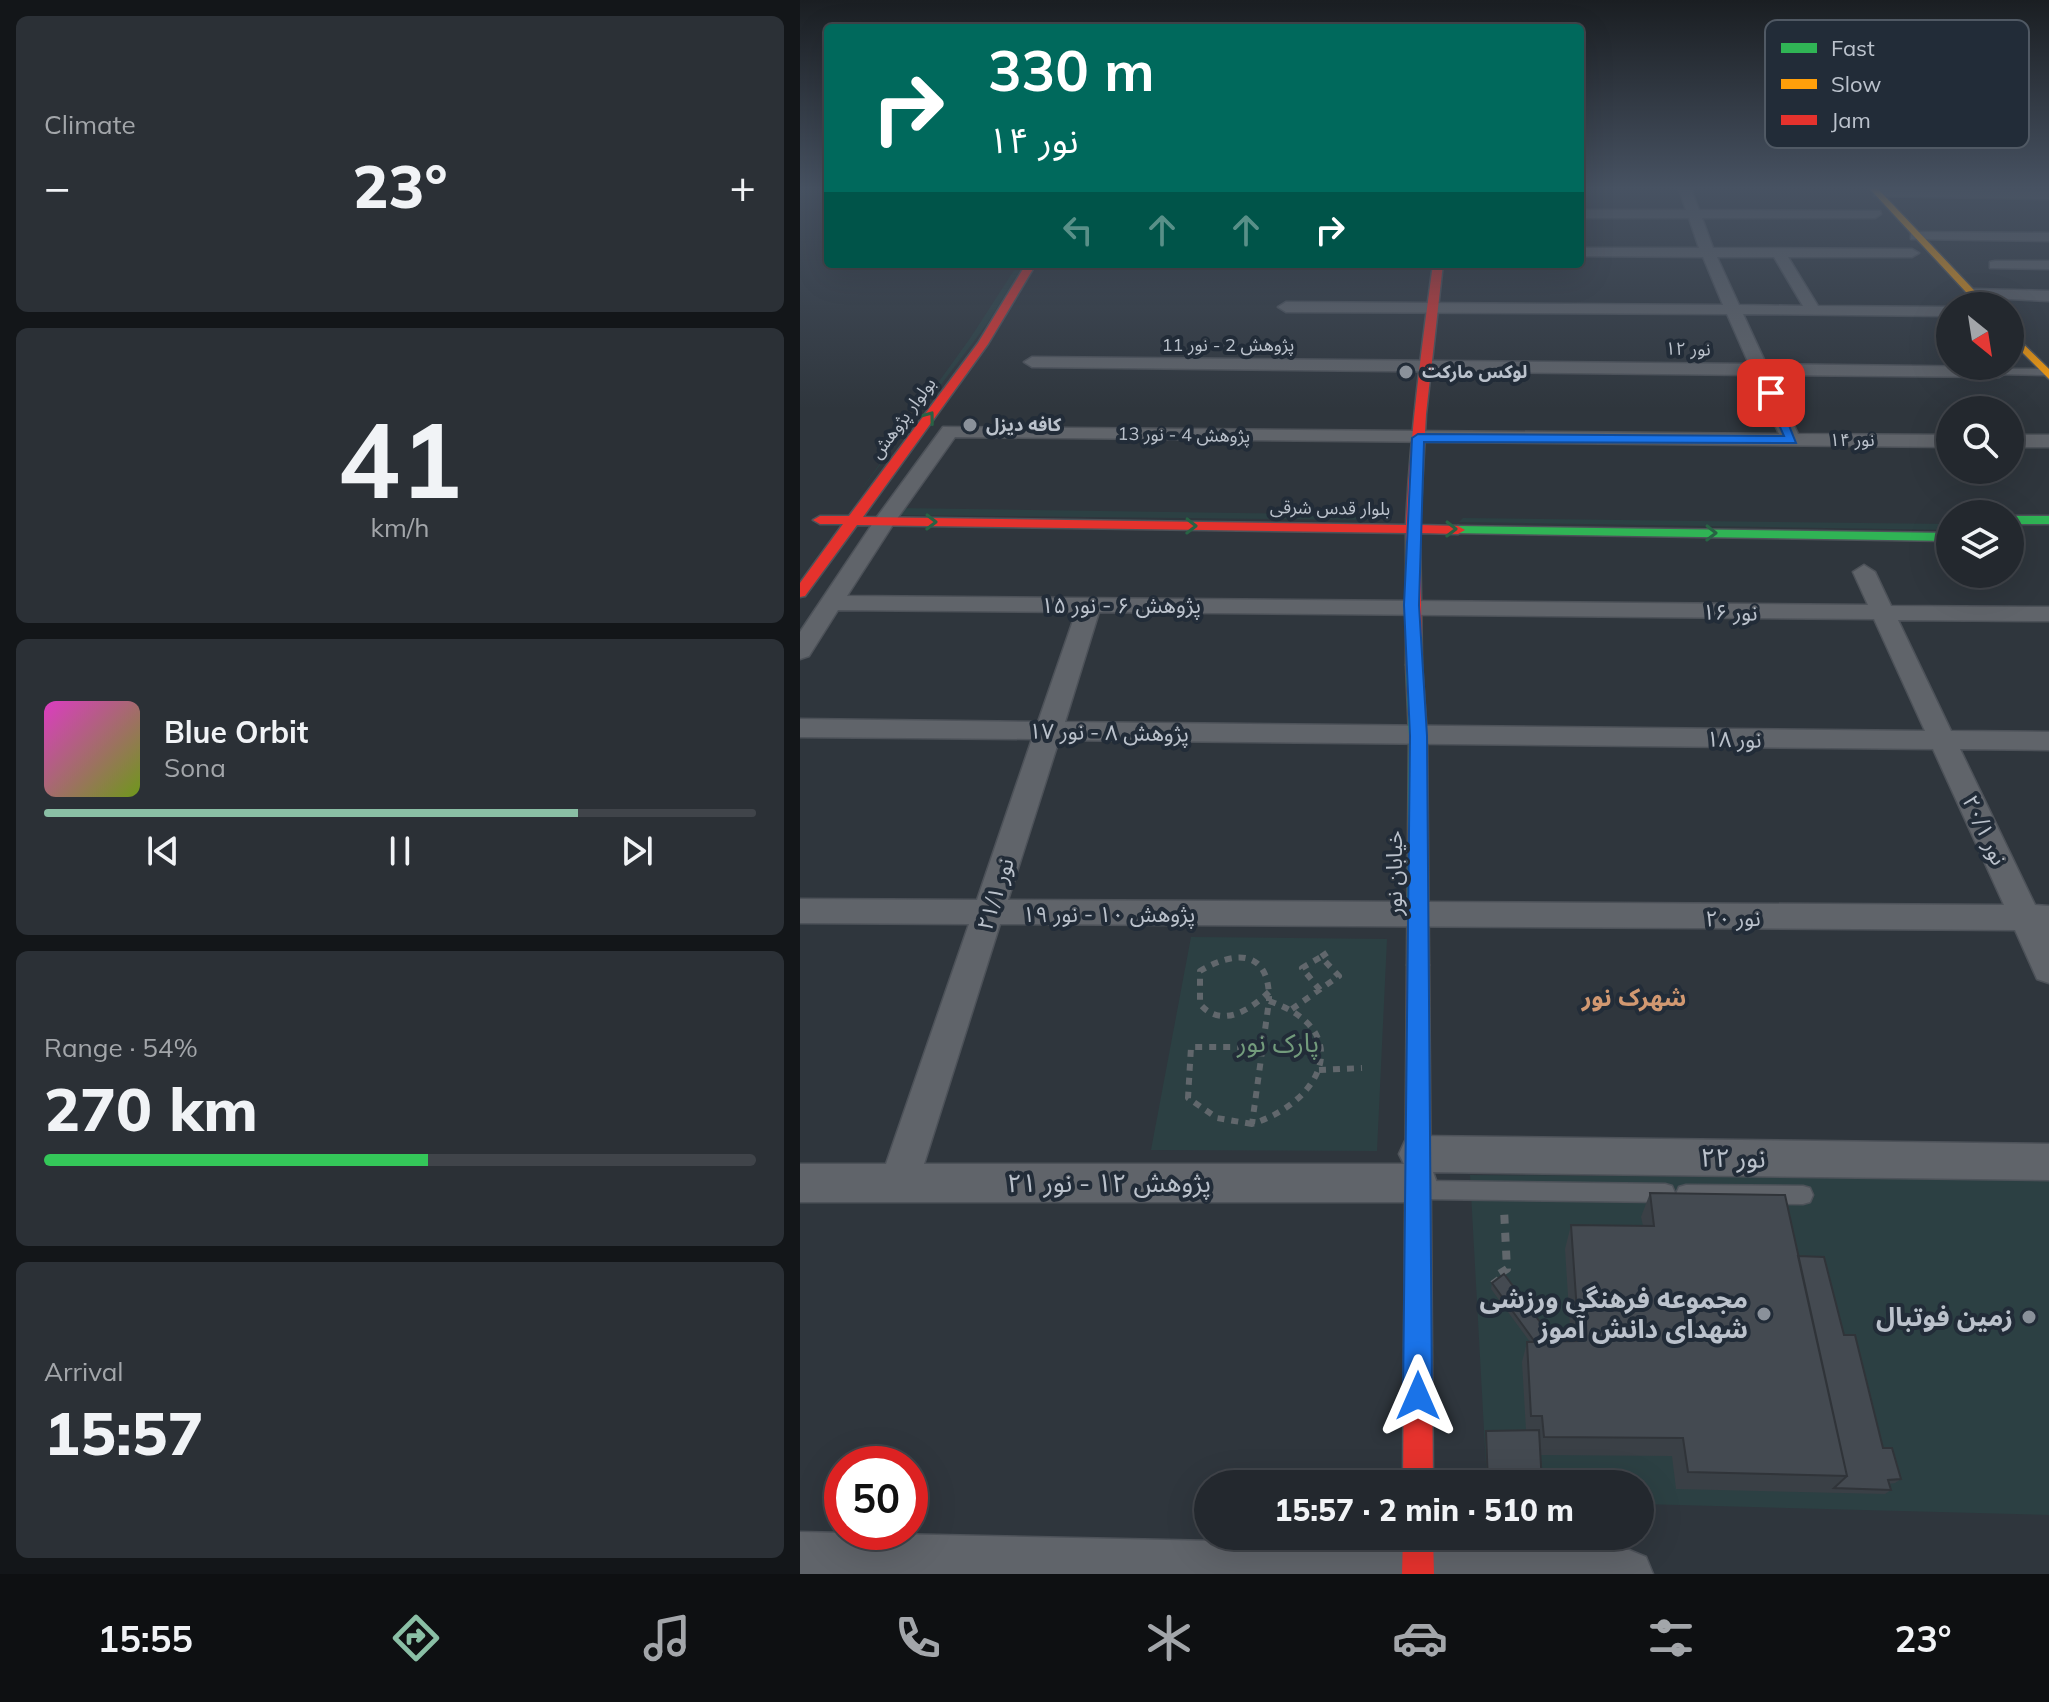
<!DOCTYPE html>
<meta charset="utf-8">
<style>
:root{--surface:#23282e;--page:#2b3036;--text:#f1f3f6;--muted:#a3a6aa;--line:#40444a;--accent:#8abfa5}
body{margin:0;font-family:Mulish,"Noto Sans Arabic",sans-serif;background:var(--page);color:var(--text);height:100vh;display:flex;flex-direction:column;font-size:30px;white-space:nowrap}
*{box-sizing:border-box;margin:0}
p{font-size:26px;color:var(--muted)}
.icon{flex:none;width:44px;height:44px;fill:none;stroke:currentColor;stroke-width:2;stroke-linecap:round;stroke-linejoin:round}
.map{position:relative;flex:1;overflow:hidden}
.details{display:flex;flex-direction:column;gap:16px;padding:16px;background:#131619;width:800px}
.details>*{flex:none}
.hud{position:absolute;left:24px;top:24px;width:760px;height:244px;border-radius:8px;box-shadow:0 8px 32px #0002,0 0 0 2px var(--line);background:#00695c;color:#fff;overflow:hidden}
.needle{width:52px;rotate:150deg}
.fabs{position:absolute;left:1136px;top:292px;display:grid;gap:16px}
.fabs a{display:grid;place-items:center;width:88px;height:88px;border-radius:50%;background:var(--surface);box-shadow:0 8px 32px #0002,0 0 0 2px var(--line);font-size:40px}
.speed{position:absolute;left:24px;top:1446px;display:flex;gap:16px;font-size:40px;font-weight:700;text-align:center}
.speed>*{display:grid;place-content:center;width:104px;height:104px;border-radius:50%;background:var(--surface);box-shadow:0 8px 32px #0002,0 0 0 2px var(--line);line-height:1}
.speed .limit{border:12px solid #d22;background:#fff;color:#111}
.pin{position:absolute;display:grid;place-items:center;width:68px;height:68px;color:#fff;margin:-34px;border-radius:16px;box-shadow:0 4px 12px #0006}
.me{position:absolute;width:88px;margin:-44px;rotate:0deg;stroke-linejoin:round;filter:drop-shadow(0 0 6px #0008)}
.turn{display:flex;align-items:center;gap:28px;height:168px;padding:0 32px;font-size:36px}
.turn .icon{width:104px;height:104px;stroke-width:2.5}
.turn b{display:block;font-size:56px;line-height:68px}
.lanes{display:flex;align-items:center;height:76px;padding:0 32px;background:#0003;justify-content:center;gap:40px;direction:ltr}
.lanes .off{opacity:.35}
.big{font-size:60px;font-weight:800;line-height:1.1}
.details .card{flex:1;display:flex;flex-direction:column;justify-content:center;gap:12px;min-width:0;padding:0 28px;border-radius:12px;background:var(--page)}
.details .dial{align-items:center;gap:0}
.dial b{font-size:104px;line-height:1}
.song{display:flex;align-items:center;gap:24px}
.cover{width:96px;height:96px;border-radius:12px;background:linear-gradient(135deg,hsl(310 70% 55%),hsl(80 70% 35%))}
.played{height:8px;border-radius:4px;background:linear-gradient(90deg,var(--accent) 75%,var(--line) 75%)}
.keys{display:flex;justify-content:space-around;direction:ltr}
.heat{display:flex;justify-content:space-between;align-items:center;font-size:44px;direction:ltr}
.charge{height:12px;border-radius:6px;background:linear-gradient(90deg,#34c759 54%,var(--line) 0)}
.trip{position:absolute;left:394px;top:1470px;width:460px;height:80px;border-radius:40px;background:var(--surface);box-shadow:0 8px 32px #0002,0 0 0 2px var(--line);font-weight:800;line-height:80px;text-align:center}
.tab-bar{display:flex;height:128px;justify-content:space-around;align-items:center;background:#0e1012;color:var(--muted)}
.tab-bar .icon{width:56px;height:56px}
.tab-bar .current{color:var(--accent)}
.tab-bar b{font-size:36px;color:var(--text)}
main{display:flex;flex:1;min-height:0}
.map>svg:first-child{display:block}
.green{fill:#2c4043}
.lines{fill:none;stroke-linecap:round;stroke-linejoin:round}
.lane-casing{stroke:#4d5259;stroke-width:3}
.street-casing{stroke:#4d5259;stroke-width:3}
.fast-casing{stroke:#4d5259;stroke-width:3}
.slow-casing{stroke:#4d5259;stroke-width:3}
.jam-casing{stroke:#4d5259;stroke-width:3}
.path-far1{stroke:#61676c;stroke-width:6;stroke-dasharray:7 7;stroke-linecap:butt}
.path{stroke:#61676c;stroke-width:8;stroke-dasharray:9 9;stroke-linecap:butt}
.lane{fill:#60646a;fill-rule:evenodd}
.street{fill:#60646a;fill-rule:evenodd}
.fast{fill:#30b455;fill-rule:evenodd}
.slow{fill:#ff9f0a;fill-rule:evenodd}
.jam{fill:#e5322d;fill-rule:evenodd}
.wall{fill:#3a4046}
.building{fill:#444a51;stroke:#303439;stroke-width:2}
.oneway{stroke:#286244}
.route{fill:#1a73e8;stroke:#114b97;stroke-width:2}
.poi-dot{fill:#8a919a;stroke:#222c38;stroke-width:3}
.labels{text-anchor:middle;stroke-width:8;stroke-linejoin:round;paint-order:stroke}
.far-street-label{font-size:18px;fill:#bbc2cc;stroke:#222c38}
.far-poi-label{font-size:18px;font-weight:bold;fill:#bbc2cc;stroke:#222c38;text-anchor:start}
.street-label{font-size:22px;fill:#bbc2cc;stroke:#222c38}
.neighbourhood-label{font-size:24px;font-weight:bold;fill:#d19871;stroke:#222c38}
.near-park-label{font-size:26px;fill:#739c7c;stroke:#222c38}
.near-street-label{font-size:26px;fill:#bbc2cc;stroke:#222c38}
.near-poi-label{font-size:26px;font-weight:bold;fill:#bbc2cc;stroke:#222c38;text-anchor:end}
.key{fill:#222c38;stroke:#505964;stroke-width:2}
.key-label{font-size:22px;fill:#bbc2cc}
</style>
<main>
<section class="details">
<div class="card"><p>Climate</p>
<div class="heat"><a>−</a><b class="big">23°</b><a>+</a></div>
</div>
<div class="card dial"><b>41</b><p>km/h</p></div>
<div class="card">
<div class="song"><i class="cover"></i><div><b>Blue Orbit</b><p>Sona</p></div></div>
<div class="played"></div>
<div class="keys"><svg class="icon" aria-label="previous" viewBox="0 0 24 24"><path d="M18 5L8 12l10 7zM5 5v14"/></svg><svg class="icon" aria-label="pause" viewBox="0 0 24 24"><path d="M8 5v14M16 5v14"/></svg><svg class="icon" aria-label="next" viewBox="0 0 24 24"><path d="M6 5l10 7-10 7zM19 5v14"/></svg></div>
</div>
<div class="card"><p>Range · 54%</p><b class="big">270 km</b><div class="charge"></div></div>
<div class="card"><p>Arrival</p><b class="big">15:57</b></div>
</section>
<div class="map">
<svg width="1249" height="1574" viewBox="0 0 1249 1574">
<rect width="100%" height="100%" fill="#2f363d"/>
<!-- green -->
<path class="green" d="M218 264H224L187 324 58 494 171 337Z
M99 508 566 515 575 520 94 515Z
M663 518 1150 524V530L659 522Z
M391 937 587 939 577 1151 351 1150Z
M670 1175 1249 1179V1515L841 1504 840 1484H687Z"/>
<g class="lines">
<defs>
<path id="lane" d="M1199 369H1245L1249 372 1245 375 1196 374 1195 372Z
M626 1181 865 1184 872 1186 875 1193 872 1200 865 1202 626 1199 619 1197 616 1190 619 1183Z
M886 1185 1003 1186 1010 1188 1013 1195 1010 1202 1003 1204 886 1203 879 1201 876 1194 879 1187Z"/>
<path id="street" d="M879 189H891L899 210 1080 211 1081 214 1075 218H902L913 248 1112 249 1119 253 1112 257H988L1018 306 1150 307V315L1146 316 943 314 966 364 1199 367 1208 372 1199 377 971 375 998 434 1150 435V447L155 437 94 523 47 596 1068 605 1053 572 1064 565 1075 572 1091 606 1249 607V621L1098 620 1151 731 1249 732V750L1160 749 1235 905 1249 906V983L1237 979 1215 930 200 924 124 1164H604L599 1154 605 1141 618 1136 1249 1144V1180L633 1172 637 1183 632 1196 618 1202H0V1164H86L169 924 0 923V899L177 900 232 739 0 737V719L238 722 276 612 38 610 9 656 0 659V632L77 517 143 427 979 434 953 375 232 367 224 362 232 357 949 364 927 314 486 312 478 307 486 302 923 305 903 257 780 256V248H899L889 218H780V210H886ZM917 257H974L1003 306 939 305ZM299 612 1074 619 1125 731 265 722ZM259 740 1133 749 1204 905 208 900Z
M1078 189 1249 191V199L1074 196V190Z
M1116 232 1249 233V241L1111 239V233Z
M1195 261H1249V269L1190 268V262Z
M1174 289 1249 291V301L1169 297V291Z
M1210 435H1249V447H1210Z
M0 1532 829 1550 846 1557 853 1574H0Z"/>
<path id="fast" d="M1210 516H1249V524H1210Z
M658 526 1150 533V541L653 533 651 530Z
M614 660 622 665 627 736 629 965 625 971 618 974 611 971 607 965 609 736 606 665Z"/>
<path id="slow" d="M1070 189H1078L1189 306H1179Z
M1210 331 1249 369V379L1210 340Z"/>
<path id="jam" d="M226 264H236L188 344 63 517 606 525C610 438 621 351 633 264H643L626 414 620 525 658 526 665 530 658 534 620 533 622 665 620 669 614 670 606 665V533L57 525 5 596 0 597V583L43 524H20L13 520 20 516H49L178 343Z
M618 956 625 959 629 965 633 1484H603L607 965 611 959Z
M603 1536H633L634 1574H602Z"/>
</defs>
<!-- lane casing -->
<use href="#lane" class="lane-casing"/>
<!-- street casing -->
<use href="#street" class="street-casing"/>
<!-- fast casing -->
<use href="#fast" class="fast-casing"/>
<!-- slow casing -->
<use href="#slow" class="slow-casing"/>
<!-- jam casing -->
<use href="#jam" class="jam-casing"/>
<!-- path-far1 -->
<path class="path-far1" d="M520 990 502 968 521 957
M469 992C450 1010 421 1029 400 1004V971C435 950 470 949 469 1001
M469 1001C555 1030 524 1101 452 1124Z
M492 1009 539 976 521 957 528 952
M519 1070 562 1068
M452 1124 417 1118 388 1098 391 1047H462"/>
<!-- path -->
<path class="path" d="M699 1286 693 1278 707 1269 704 1209"/>
<!-- lane -->
<use href="#lane" class="lane"/>
<!-- street -->
<use href="#street" class="street"/>
<!-- fast -->
<use href="#fast" class="fast"/>
<!-- slow -->
<use href="#slow" class="slow"/>
<!-- jam -->
<use href="#jam" class="jam"/>
</g>
<!-- wall -->
<path class="wall" d="M850 1193 998 1256 1044 1335 1083 1448 1101 1479 1095 1483 1089 1484 1091 1490 1085 1494 876 1489 872 1456 740 1455 742 1484H687L686 1431 726 1430 722 1362 727 1342H730L691 1289 692 1283 755 1342H771L765 1249 771 1225 843 1226 841 1217Z"/>
<!-- building -->
<path class="building" d="M850 1193 985 1195 1047 1476 888 1472 883 1438 744 1437 742 1416H731L727 1342 779 1341 771 1225 854 1226Z
M998 1256 1024 1257 1044 1335H1055L1083 1448H1092L1101 1479 1088 1480 1091 1490 1034 1488 1047 1476Z
M704 1274 755 1342H735L692 1283Z
M739 1430 742 1484H688L686 1431Z"/>
<!-- one-way arrows -->
<defs><path id="oneway-chevron" d="M-2-3.5L2.5 0L-2 3.5" fill="none" stroke-width="1.6" stroke-linecap="round" stroke-linejoin="round" transform="scale(2)"/></defs>
<g class="oneway">
<use href="#oneway-chevron" transform="translate(129 417) rotate(-53)"/>
<use href="#oneway-chevron" transform="translate(131 522) rotate(1)"/>
<use href="#oneway-chevron" transform="translate(391 526) rotate(1)"/>
<use href="#oneway-chevron" transform="translate(651 529) rotate(1)"/>
<use href="#oneway-chevron" transform="translate(911 533) rotate(1)"/>
</g>
<!-- sky -->
<linearGradient id="sky" x2="0" y2="1"><stop stop-color="#1a1e22"/><stop offset="0.46" stop-color="#475262"/><stop offset="1" stop-color="#475262" stop-opacity="0"/></linearGradient>
<rect width="1249" height="409" fill="url(#sky)"/>
<!-- route -->
<path class="route" d="M971 389 976 393 996 443 624 442 619 605 627 736 632 1396 628 1406 618 1410 608 1406 603 1396 610 736 604 605 612 438 618 434 984 436 965 393Z"/>
<!-- markers -->
<g class="poi-dot">
<circle cx="606" cy="372" r="8"/>
<circle cx="170" cy="425" r="8"/>
<circle cx="964" cy="1314" r="8"/>
<circle cx="1229" cy="1317" r="8"/>
</g>
<g class="labels">
<!-- far-street labels -->
<g class="far-street-label">
<text x="428" y="351">پژوهش 2 - نور 11</text>
<text transform="translate(888 349) rotate(1)" y="6">نور ۱۲</text>
<text transform="translate(103 418) rotate(-53)" y="6">بولوار پژوهش</text>
<text transform="translate(384 435) rotate(1)" y="6">پژوهش 4 - نور 13</text>
<text x="1052" y="446">نور ۱۴</text>
<text transform="translate(530 508) rotate(1)" y="6">بلوار قدس شرقی</text>
</g>
<!-- far-poi labels -->
<g class="far-poi-label">
<text x="622" y="378">لوکس مارکت</text>
<text x="186" y="431">کافه دیزل</text>
</g>
<!-- street labels -->
<g class="street-label">
<text x="321" y="613">پژوهش ۶ - نور ۱۵</text>
<text transform="translate(930 612) rotate(1)" y="8">نور ۱۶</text>
<text transform="translate(309 732) rotate(1)" y="8">پژوهش ۸ - نور ۱۷</text>
<text transform="translate(934 739) rotate(1)" y="8">نور ۱۸</text>
<text transform="translate(1185 830) rotate(65)" y="8">نور ۲۰/۱</text>
<text transform="translate(594 873) rotate(-90)" y="8">خیابان نور</text>
<text transform="translate(195 894) rotate(-72)" y="8">نور ۲۱/۱</text>
<text x="309" y="922">پژوهش ۱۰ - نور ۱۹</text>
<text x="933" y="926">نور ۲۰</text>
</g>
<!-- neighbourhood labels -->
<g class="neighbourhood-label">
<text x="834" y="1006">شهرک نور</text>
</g>
<!-- near-park labels -->
<g class="near-park-label">
<text x="478" y="1052">پارک نور</text>
</g>
<!-- near-street labels -->
<g class="near-street-label">
<text transform="translate(933 1158) rotate(1)" y="9">نور ۲۲</text>
<text x="309" y="1192">پژوهش ۱۲ - نور ۲۱</text>
</g>
<!-- near-poi labels -->
<g class="near-poi-label">
<text x="948" y="1308">مجموعه فرهنگی ورزشی<tspan x="948" dy="30">شهدای دانش آموز</tspan></text>
<text x="1213" y="1326">زمین فوتبال</text>
</g>
</g>
<!-- legend -->
<rect x="965" y="20" width="264" height="128" rx="12" class="key"/>
<rect x="981" y="43" width="36" height="10" fill="#30b455"/>
<rect x="981" y="79" width="36" height="10" fill="#ff9f0a"/>
<rect x="981" y="115" width="36" height="10" fill="#e5322d"/>
<g class="key-label">
<text x="1031" y="56">Fast</text>
<text x="1031" y="92">Slow</text>
<text x="1031" y="128">Jam</text>
</g>
</svg>
<div class="fabs">
<a><svg class="needle" viewBox="-14 -14 28 28"><path d="M0-13l5 13h-10z" fill="#e53935"/><path d="M0 13l5-13h-10z" fill="#a3a6aa"/></svg></a>
<a><svg class="icon" aria-label="search" viewBox="0 0 24 24"><circle cx="10" cy="10" r="6"/><path d="M15 15l6 6"/></svg></a>
<a><svg class="icon" aria-label="layers" viewBox="0 0 24 24"><path d="M12 4l9 5-9 5-9-5zM3 14l9 5 9-5"/></svg></a>
</div>
<div class="speed"><div class="limit">50</div></div>
<div class="pin" style="left:971px;top:393px;background:#d93025"><svg class="icon" aria-label="arrive" viewBox="0 0 24 24"><path d="M6 21V4h12l-3 4 3 4H6"/></svg></div>
<svg class="me" style="left:618px;top:1396px" viewBox="-20 -20 40 40"><path d="M0-17L14 15 0 8-14 15z" fill="#1a73e8" stroke="#fff" stroke-width="4"/></svg>
<div class="trip">15:57 · 2 min · 510 m</div>
<div class="hud">
<div class="turn"><svg class="icon" aria-label="right" viewBox="0 0 24 24"><path d="M7 20v-9h11M14 6l5 5-5 5"/></svg><div><b>330 m</b>نور ۱۴</div></div>
<div class="lanes"><svg class="icon off" aria-label="left" viewBox="0 0 24 24"><path d="M17 20v-9H6M10 6l-5 5 5 5"/></svg><svg class="icon off" aria-label="ahead" viewBox="0 0 24 24"><path d="M12 20V5M6 11l6-6 6 6"/></svg><svg class="icon off" aria-label="ahead" viewBox="0 0 24 24"><path d="M12 20V5M6 11l6-6 6 6"/></svg><svg class="icon" aria-label="right" viewBox="0 0 24 24"><path d="M7 20v-9h11M14 6l5 5-5 5"/></svg></div>
</div>
</div>
</main>
<nav class="tab-bar">
<b>15:55</b>
<svg class="icon current" aria-label="directions" viewBox="0 0 24 24"><path d="M12 3l9 9-9 9-9-9zM9 14v-3h6M13 9l2 2-2 2"/></svg>
<svg class="icon" aria-label="music" viewBox="0 0 24 24"><path d="M9 18V5l10-2v13"/><circle cx="6" cy="18" r="3"/><circle cx="16" cy="16" r="3"/></svg>
<svg class="icon" aria-label="phone" viewBox="0 0 24 24"><path d="M5 4h4l2 5-3 2q2 4 5 5l2-3 5 2v4C11 20 4 13 5 4z"/></svg>
<svg class="icon" aria-label="climate" viewBox="0 0 24 24"><path d="M12 3v18M4 7l16 10M4 17L20 7"/></svg>
<svg class="icon" aria-label="car" viewBox="0 0 24 24"><path d="M5 17H2v-5l4-1 3-4h7l3 4 3 1v5h-3M9 17h6M6 11h13"/><circle cx="7" cy="17" r="2"/><circle cx="17" cy="17" r="2"/></svg>
<svg class="icon" aria-label="filters" viewBox="0 0 24 24"><path d="M4 7h16M4 17h16"/><circle cx="9" cy="7" r="2"/><circle cx="15" cy="17" r="2"/></svg>
<b>23°</b>
</nav>
